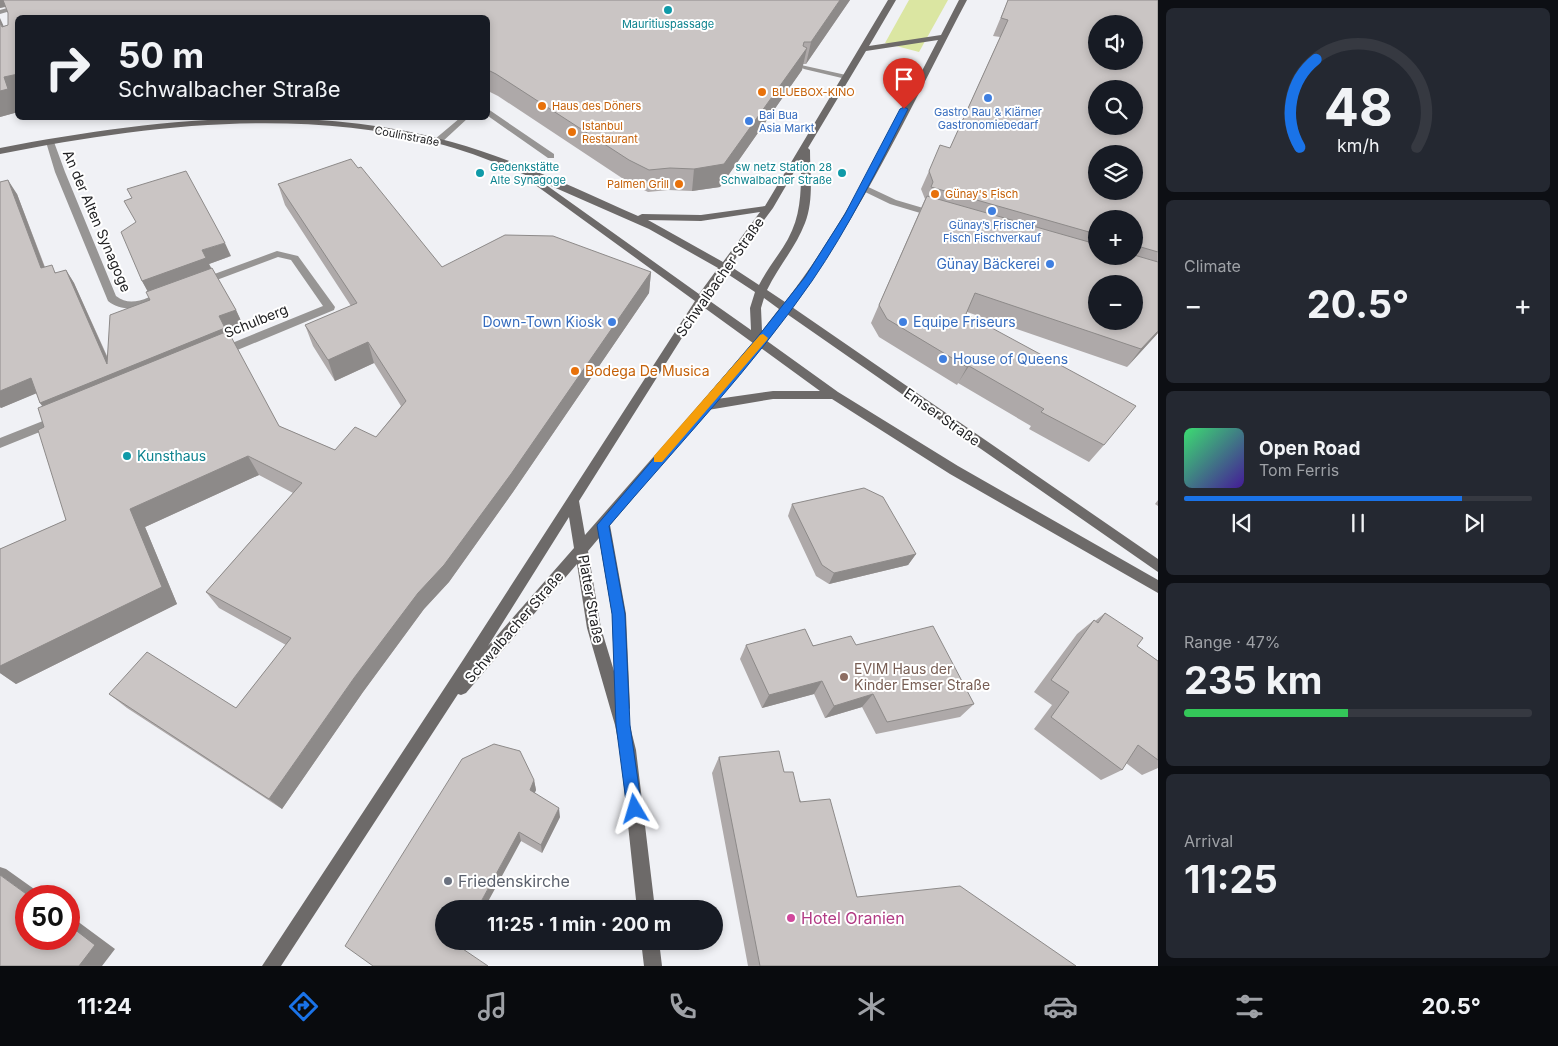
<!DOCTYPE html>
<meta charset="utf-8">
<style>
:root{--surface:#171b24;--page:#242831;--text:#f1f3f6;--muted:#9ea1a6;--line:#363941;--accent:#1a73e8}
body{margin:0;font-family:Inter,sans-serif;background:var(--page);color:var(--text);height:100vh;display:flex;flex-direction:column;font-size:19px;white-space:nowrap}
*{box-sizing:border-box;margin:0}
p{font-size:16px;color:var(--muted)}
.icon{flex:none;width:28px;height:28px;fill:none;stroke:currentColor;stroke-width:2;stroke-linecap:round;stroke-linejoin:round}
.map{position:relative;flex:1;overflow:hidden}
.details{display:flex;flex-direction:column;gap:8px;padding:8px;background:#0d0f14;width:400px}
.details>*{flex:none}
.banner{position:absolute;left:15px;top:15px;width:475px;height:105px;border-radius:8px;box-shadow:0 2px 8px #0003;background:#171b24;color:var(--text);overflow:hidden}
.controls{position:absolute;left:1088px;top:15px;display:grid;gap:10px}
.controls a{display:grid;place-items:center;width:55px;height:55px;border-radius:50%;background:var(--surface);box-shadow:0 2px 8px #0003;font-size:25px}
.speed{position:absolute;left:15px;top:885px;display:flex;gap:10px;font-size:25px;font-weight:700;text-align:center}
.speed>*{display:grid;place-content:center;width:65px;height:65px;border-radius:50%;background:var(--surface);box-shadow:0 2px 8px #0003;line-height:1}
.speed .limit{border:8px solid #d22;background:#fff;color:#111}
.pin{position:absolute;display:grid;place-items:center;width:42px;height:42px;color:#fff;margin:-51px -21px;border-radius:50% 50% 50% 0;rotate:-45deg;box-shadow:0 0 5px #0007}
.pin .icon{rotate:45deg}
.me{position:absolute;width:55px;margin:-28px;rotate:353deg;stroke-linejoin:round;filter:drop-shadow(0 0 4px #0008)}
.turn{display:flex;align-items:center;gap:18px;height:105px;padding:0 20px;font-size:22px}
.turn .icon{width:65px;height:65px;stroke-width:2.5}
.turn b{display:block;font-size:35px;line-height:42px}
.big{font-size:38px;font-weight:700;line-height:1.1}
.details .tile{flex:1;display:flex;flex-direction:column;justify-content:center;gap:8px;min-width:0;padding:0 18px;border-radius:8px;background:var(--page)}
.details .dial{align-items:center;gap:0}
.dial svg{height:130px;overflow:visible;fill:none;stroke:var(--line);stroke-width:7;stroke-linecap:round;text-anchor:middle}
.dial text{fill:var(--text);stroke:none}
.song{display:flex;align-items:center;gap:15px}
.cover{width:60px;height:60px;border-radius:8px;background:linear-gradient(135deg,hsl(140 70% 55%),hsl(260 70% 35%))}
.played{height:5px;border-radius:2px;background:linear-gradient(90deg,var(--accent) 80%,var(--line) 80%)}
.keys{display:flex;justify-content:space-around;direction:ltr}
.heat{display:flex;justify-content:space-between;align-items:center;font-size:28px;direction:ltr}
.charge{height:8px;border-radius:4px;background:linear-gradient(90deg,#34c759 47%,var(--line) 0)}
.trip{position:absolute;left:435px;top:900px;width:288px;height:50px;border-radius:25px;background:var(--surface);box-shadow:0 2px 8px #0003;font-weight:700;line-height:50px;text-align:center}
.tabs{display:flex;height:80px;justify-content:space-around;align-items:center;background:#090b0e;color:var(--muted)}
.tabs .icon{width:35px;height:35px}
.tabs .on{color:var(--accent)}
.tabs b{font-size:22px;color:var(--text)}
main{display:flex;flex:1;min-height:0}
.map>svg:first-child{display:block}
.green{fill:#dbe6a2}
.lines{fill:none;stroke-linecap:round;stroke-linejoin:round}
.lane{fill:#979594;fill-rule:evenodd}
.street{fill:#979594;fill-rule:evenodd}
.secondary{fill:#6d6a69;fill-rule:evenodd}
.wall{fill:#aea9a9;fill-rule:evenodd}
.shaded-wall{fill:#8d8a89}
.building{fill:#cac5c4;stroke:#8d8a89;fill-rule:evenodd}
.route{fill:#1a73e8;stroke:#114b97}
.slow{fill:#f59e0b}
.culture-dot{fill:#0f9aa8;stroke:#fff;stroke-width:2}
.food-dot{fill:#e8710a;stroke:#fff;stroke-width:2}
.shop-dot{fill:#3f7fe0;stroke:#fff;stroke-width:2}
.education-dot{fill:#8d6e63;stroke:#fff;stroke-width:2}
.worship-dot{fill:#6b7280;stroke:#fff;stroke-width:2}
.hotel-dot{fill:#d1479c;stroke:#fff;stroke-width:2}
.labels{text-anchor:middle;stroke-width:4;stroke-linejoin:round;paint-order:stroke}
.far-culture-label{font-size:11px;fill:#0d838f;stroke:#fff}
.far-food-label{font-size:11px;fill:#c56008;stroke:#fff;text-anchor:start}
.far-shop-label{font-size:11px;fill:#366cbe;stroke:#fff}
.far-street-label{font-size:11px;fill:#222224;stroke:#fff}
.street-label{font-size:14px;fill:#222224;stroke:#fff}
.shop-label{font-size:14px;fill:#366cbe;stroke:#fff;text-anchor:end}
.food-label{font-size:14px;fill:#c56008;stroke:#fff;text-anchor:start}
.culture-label{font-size:14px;fill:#0d838f;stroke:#fff;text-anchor:start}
.education-label{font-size:14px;fill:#785e54;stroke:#fff;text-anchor:start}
.near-worship-label{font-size:16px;fill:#5b616d;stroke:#fff;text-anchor:start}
.near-hotel-label{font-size:16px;fill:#b23c85;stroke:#fff;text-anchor:start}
</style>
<main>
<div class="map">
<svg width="1158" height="966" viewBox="0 0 1158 966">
<rect width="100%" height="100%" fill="#f0f1f5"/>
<!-- green -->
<path class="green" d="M909 0H948L919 52 885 43Z"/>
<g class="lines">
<!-- lane -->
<path class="lane" d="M801 65 846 75 850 77 846 79 804 69 800 67Z"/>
<!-- street -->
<path class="street" d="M36 0H48L0 14V10Z
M488 109 554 154V158H548L488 116Z
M460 118H468L441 143H435V139Z
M47 140 54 142 65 172 116 296C132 309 149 296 165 291L169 292V298C149 305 127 316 108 301L55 172 46 142Z
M864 185 896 200 940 213 942 215 937 218 890 204 861 190V186Z
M277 251 298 256 335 307 334 310 223 356H215L213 353 215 350 323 306 291 260 278 257 206 284 202 285 197 282 198 280Z
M58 415 64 420 62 423 0 448V438Z"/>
<!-- secondary -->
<path class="secondary" d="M888 0H896L869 46 941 35 959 0H967C912 104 863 213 792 307L1158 559V572L787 314 767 341 838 392 958 466 1158 580V593L950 474 832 399H773L708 410 610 525 626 614 630 708 627 714 636 750 655 909H637L620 750 615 725 587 628 577 564 466 693 461 695 458 694 281 966H262L463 660 695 301 534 184 536 182H542C507 167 472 152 436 143 292 107 143 126 0 154V148C148 120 304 101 452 142 516 160 578 189 638 216L642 214 701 215 765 206ZM938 40C891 130 847 222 785 302L767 290C778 267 796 247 805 223 814 200 810 174 810 150L808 148 866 51ZM801 160C801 187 802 214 788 239 779 255 767 269 759 285L730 266 773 208ZM542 182 649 229 718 268 699 294ZM760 212 723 262 648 220 701 221ZM726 273 755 292 750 308 751 330 707 299ZM764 298 779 309 762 331 761 308ZM702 306 753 343 585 535 579 501ZM761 348 820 391H773L717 399ZM569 517 574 548 488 646ZM599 538 612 614 614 671 601 628 588 551Z
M641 941H659L662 966H644Z"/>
</g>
<!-- wall -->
<path class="wall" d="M0 0H850L806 64H803L802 70 720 187 692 191 668 190 648 192 628 182 498 96 488 91V18H18V112L0 117 4 26 8 25V13L6 7 0 8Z
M1008 0H1158V333L1127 367 967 312 966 314 1104 445 1089 462 1029 429 1031 426 958 383 957 385 879 337 871 323 925 199 921 189 929 171 950 148 1000 37 993 36ZM1096 219H1134V256H1096Z
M358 168 442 267 651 272 649 293 513 492 449 582 424 609 363 692 282 809 127 708 109 694 236 708 286 645 219 608 206 592 293 493 259 475 145 527 177 604 16 684 0 673V549L66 520 44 427 42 406 40 403 36 393 1 408 0 407V182L17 194 45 267 57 273 66 270 74 283 108 358 150 300 148 291 142 281 231 256 209 264 236 310 242 323 226 329 227 331 279 426 335 450 376 437 401 406 374 363 335 381 313 346 305 325 351 306 285 205 278 184Z
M1158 500V506L1155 504Z
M792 504 916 554 908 565 829 584 816 576 788 516Z
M1105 613 1137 646 1158 661V768L1142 775 1126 763 1122 770 1101 780 1034 729 1052 705 1034 692 1077 634 1094 620 1095 621Z
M746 645H856L974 704 960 717 876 734 862 707 825 718 814 694 762 708 740 659Z
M719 757 784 772 857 897 1076 966H748L712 773Z
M534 780 536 790 534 793 560 817 542 853 521 841 373 966Z"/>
<!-- shaded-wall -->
<path class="shaded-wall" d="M0 0H29L0 8Z
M840 0H850L806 64 811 42Z
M0 18 14 49 0 23Z
M807 48 802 70 720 187 692 191 694 169 801 56Z
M18 74V112L0 117V91L4 77Z
M8 180 17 194 50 282 41 268Z
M225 243 231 256 209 264 213 272 149 294 142 281 202 250Z
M66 270 74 283 114 373 219 316 236 310 242 323 226 329 232 341 50 415 40 403 107 364Z
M651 272 649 293 513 492 449 582 424 609 363 692 282 809 269 799 354 678Z
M1158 331V333L1127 367 1141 349Z
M368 342 374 363 335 381 328 360Z
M969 366 958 383 957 385 967 367Z
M31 378 42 391 1 408 0 407V391Z
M248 456 259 475 145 527 177 604 16 684 0 673V666L130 509Z
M916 554 908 565 829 584 834 573Z
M822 681 814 694 762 708 769 695Z
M873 694 862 707 825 718 834 706Z
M534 780 536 790 532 800 530 790Z
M559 808 560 817 542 853 541 845Z
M519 832 521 841 484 909H477Z
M0 867 6 869 44 896H29L0 875Z
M69 915 115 949 102 966H79L69 925Z
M459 941H467L462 949 457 945Z"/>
<!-- building -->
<path class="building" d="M3 0H840L811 42H804L803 46 807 48 724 164 694 169 670 168 649 170 629 160 496 74 488 70V18H18V74L4 77 8 89 0 91V23L2 27 8 25V13Z
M1008 0H1158V252L1134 245V219H1096V234L931 187 933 182 929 171 940 145 950 148 1008 20 1001 18ZM1096 24H1134V61H1096ZM1096 89H1134V126H1096ZM1096 154H1134V191H1096Z
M351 159 358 168 361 167 442 267 505 235 553 236 651 272 511 474 444 565 418 593 354 678 269 799 109 694 147 652 236 708 291 638 206 592 302 483 248 456 130 509 162 587 0 666V549L66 520 38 430 44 427 38 408 228 331 279 426 335 450 355 427 376 437 406 401 368 342 328 360 305 325 357 303 278 184Z
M186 171 225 243 202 250 206 258 142 281 121 232 136 222 124 201 132 198 127 189Z
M8 180 41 268 52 265 55 273 66 270 107 364 110 315 150 300 146 292 212 268 236 310 219 316 225 328 40 403 31 378 0 391V182Z
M927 196 1096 244V256H1134V255L1158 262V331L1141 349 975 293 966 314 1136 406 1104 445 1041 412 1044 409 969 366 967 367 887 319 879 305ZM1096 284H1134V321H1096Z
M864 488 883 497 916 554 834 573 822 565 792 504Z
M1105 613 1143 638 1137 646 1158 661V760L1138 745 1122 770 1051 717 1069 692 1051 680 1094 620 1098 623Z
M933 626 974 704 887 722 873 694 834 706 822 681 769 695 746 645 805 629 813 646 851 636 856 645Z
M494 744 520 751 534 780 530 790 559 808 541 845 519 832 477 909H444V941H459L457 945 488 966H373L345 946 462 759Z
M779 751 784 772H793L800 802 830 799 857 897 960 886 1076 966H760L719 757Z
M0 875 29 896H26V939H69V925L95 945 79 966H0Z"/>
<!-- route -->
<path class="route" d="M904 107 908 109C878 168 849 227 812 281 752 368 677 446 609 526L625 614 630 725 642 809 640 815 635 817 630 815 627 809 616 725 612 614 597 525 756 339 805 277 845 214 900 109Z"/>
<!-- slow -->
<path class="slow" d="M763 334 768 338 767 340 662 462H654V456L760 335Z"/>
<!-- markers -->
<g class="culture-dot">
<circle cx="668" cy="10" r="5"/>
<circle cx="480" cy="173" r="5"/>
<circle cx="842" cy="173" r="5"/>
<circle cx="127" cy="456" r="5"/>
</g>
<g class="food-dot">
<circle cx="762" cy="92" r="5"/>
<circle cx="542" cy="106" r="5"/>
<circle cx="572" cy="132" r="5"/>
<circle cx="679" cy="184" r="5"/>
<circle cx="935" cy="194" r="5"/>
<circle cx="575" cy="371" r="5"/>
</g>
<g class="shop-dot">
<circle cx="988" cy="98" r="5"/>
<circle cx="749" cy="121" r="5"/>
<circle cx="992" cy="211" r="5"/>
<circle cx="1050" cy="264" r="5"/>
<circle cx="612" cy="322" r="5"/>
<circle cx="903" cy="322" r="5"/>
<circle cx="943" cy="359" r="5"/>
</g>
<circle class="education-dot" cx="844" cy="677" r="5"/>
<circle class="worship-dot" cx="448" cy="881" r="5"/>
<circle class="hotel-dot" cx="791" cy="918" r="5"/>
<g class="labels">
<!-- far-culture labels -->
<g class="far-culture-label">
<text x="668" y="28">Mauritiuspassage</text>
<text x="490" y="171" text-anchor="start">Gedenkstätte<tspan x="490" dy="13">Alte Synagoge</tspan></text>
<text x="832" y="171" text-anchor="end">sw netz Station 28<tspan x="832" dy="13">Schwalbacher Straße</tspan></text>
</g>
<!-- far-food labels -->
<g class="far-food-label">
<text x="772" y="96">BLUEBOX-KINO</text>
<text x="552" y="110">Haus des Döners</text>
<text x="582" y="130">Istanbul<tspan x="582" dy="13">Restaurant</tspan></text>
<text x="669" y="188" text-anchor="end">Palmen Grill</text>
<text x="945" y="198">Günay's Fisch</text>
</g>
<!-- far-shop labels -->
<g class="far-shop-label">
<text x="988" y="116">Gastro Rau &amp; Klärner<tspan x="988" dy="13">Gastronomiebedarf</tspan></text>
<text x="759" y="119" text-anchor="start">Bai Bua<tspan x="759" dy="13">Asia Markt</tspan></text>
<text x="992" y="229">Günay’s Frischer<tspan x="992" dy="13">Fisch Fischverkauf</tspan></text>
</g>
<!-- far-street labels -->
<g class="far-street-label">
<text transform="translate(407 136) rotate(11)" y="4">Coulinstraße</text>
</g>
<!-- street labels -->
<g class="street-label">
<text transform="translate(97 221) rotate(67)" y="5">An der Alten Synagoge</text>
<text transform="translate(720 277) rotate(-55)" y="5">Schwalbacher Straße</text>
<text transform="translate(256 321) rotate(-22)" y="5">Schulberg</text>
<text transform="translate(942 417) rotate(35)" y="5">Emser Straße</text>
<text transform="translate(591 599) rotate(80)" y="5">Platter Straße</text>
<text transform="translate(514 627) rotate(-49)" y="5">Schwalbacher Straße</text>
</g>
<!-- shop labels -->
<g class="shop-label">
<text x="1040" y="269">Günay Bäckerei</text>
<text x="602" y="327">Down-Town Kiosk</text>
<text x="913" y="327" text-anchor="start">Equipe Friseurs</text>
<text x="953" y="364" text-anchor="start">House of Queens</text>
</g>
<!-- food labels -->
<g class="food-label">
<text x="585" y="376">Bodega De Musica</text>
</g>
<!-- culture labels -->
<g class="culture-label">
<text x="137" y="461">Kunsthaus</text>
</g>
<!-- education labels -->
<g class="education-label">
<text x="854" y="674">EVIM Haus der<tspan x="854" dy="16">Kinder Emser Straße</tspan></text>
</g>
<!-- near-worship labels -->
<g class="near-worship-label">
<text x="458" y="887">Friedenskirche</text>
</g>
<!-- near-hotel labels -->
<g class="near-hotel-label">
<text x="801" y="924">Hotel Oranien</text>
</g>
</g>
</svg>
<div class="controls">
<a><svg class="icon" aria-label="sound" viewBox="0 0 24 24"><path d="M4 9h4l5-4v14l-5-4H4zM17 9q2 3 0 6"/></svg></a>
<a><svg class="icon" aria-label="search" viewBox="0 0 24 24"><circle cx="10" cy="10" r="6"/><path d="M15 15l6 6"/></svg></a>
<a><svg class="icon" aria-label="layers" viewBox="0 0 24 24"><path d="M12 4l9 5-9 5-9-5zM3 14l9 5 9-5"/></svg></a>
<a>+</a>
<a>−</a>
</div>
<div class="speed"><div class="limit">50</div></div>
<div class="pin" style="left:904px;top:109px;background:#d93025"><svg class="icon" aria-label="arrive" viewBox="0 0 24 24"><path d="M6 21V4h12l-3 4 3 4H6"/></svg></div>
<svg class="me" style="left:635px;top:809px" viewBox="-20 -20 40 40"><path d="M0-17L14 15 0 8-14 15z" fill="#1a73e8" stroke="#fff" stroke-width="4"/></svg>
<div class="trip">11:25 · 1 min · 200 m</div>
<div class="banner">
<div class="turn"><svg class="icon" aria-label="right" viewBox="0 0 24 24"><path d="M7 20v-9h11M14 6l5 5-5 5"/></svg><div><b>50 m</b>Schwalbacher Straße</div></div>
</div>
</div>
<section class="details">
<div class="tile dial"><svg viewBox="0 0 100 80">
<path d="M14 69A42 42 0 1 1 86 69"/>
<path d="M14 69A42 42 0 0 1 24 15" stroke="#1a73e8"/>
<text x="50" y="56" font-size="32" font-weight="700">48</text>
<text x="50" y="72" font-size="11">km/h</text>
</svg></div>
<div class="tile"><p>Climate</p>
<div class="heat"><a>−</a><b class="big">20.5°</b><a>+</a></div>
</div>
<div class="tile">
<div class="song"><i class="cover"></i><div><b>Open Road</b><p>Tom Ferris</p></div></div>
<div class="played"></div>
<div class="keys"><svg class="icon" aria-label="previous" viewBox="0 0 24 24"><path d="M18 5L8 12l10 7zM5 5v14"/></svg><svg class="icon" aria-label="pause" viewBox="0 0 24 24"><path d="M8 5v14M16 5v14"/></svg><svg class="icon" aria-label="next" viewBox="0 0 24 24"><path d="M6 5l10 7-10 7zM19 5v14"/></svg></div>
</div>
<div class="tile"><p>Range · 47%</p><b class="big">235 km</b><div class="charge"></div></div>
<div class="tile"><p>Arrival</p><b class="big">11:25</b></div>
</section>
</main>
<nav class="tabs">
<b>11:24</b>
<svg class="icon on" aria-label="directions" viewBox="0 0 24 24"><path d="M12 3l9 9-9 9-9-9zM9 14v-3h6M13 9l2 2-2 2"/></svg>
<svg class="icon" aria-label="music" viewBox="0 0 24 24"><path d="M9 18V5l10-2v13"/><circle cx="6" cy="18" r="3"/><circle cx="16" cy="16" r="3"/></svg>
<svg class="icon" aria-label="phone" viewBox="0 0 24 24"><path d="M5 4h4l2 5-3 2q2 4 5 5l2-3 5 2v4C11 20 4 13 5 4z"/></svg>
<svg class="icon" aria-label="climate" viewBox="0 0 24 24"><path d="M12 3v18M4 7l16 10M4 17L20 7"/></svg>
<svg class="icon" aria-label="car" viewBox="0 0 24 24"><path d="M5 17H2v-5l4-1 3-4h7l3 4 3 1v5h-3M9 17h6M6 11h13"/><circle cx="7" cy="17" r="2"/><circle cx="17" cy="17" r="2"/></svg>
<svg class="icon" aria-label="filters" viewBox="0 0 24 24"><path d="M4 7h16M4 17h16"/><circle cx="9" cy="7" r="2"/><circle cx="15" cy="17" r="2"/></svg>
<b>20.5°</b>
</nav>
